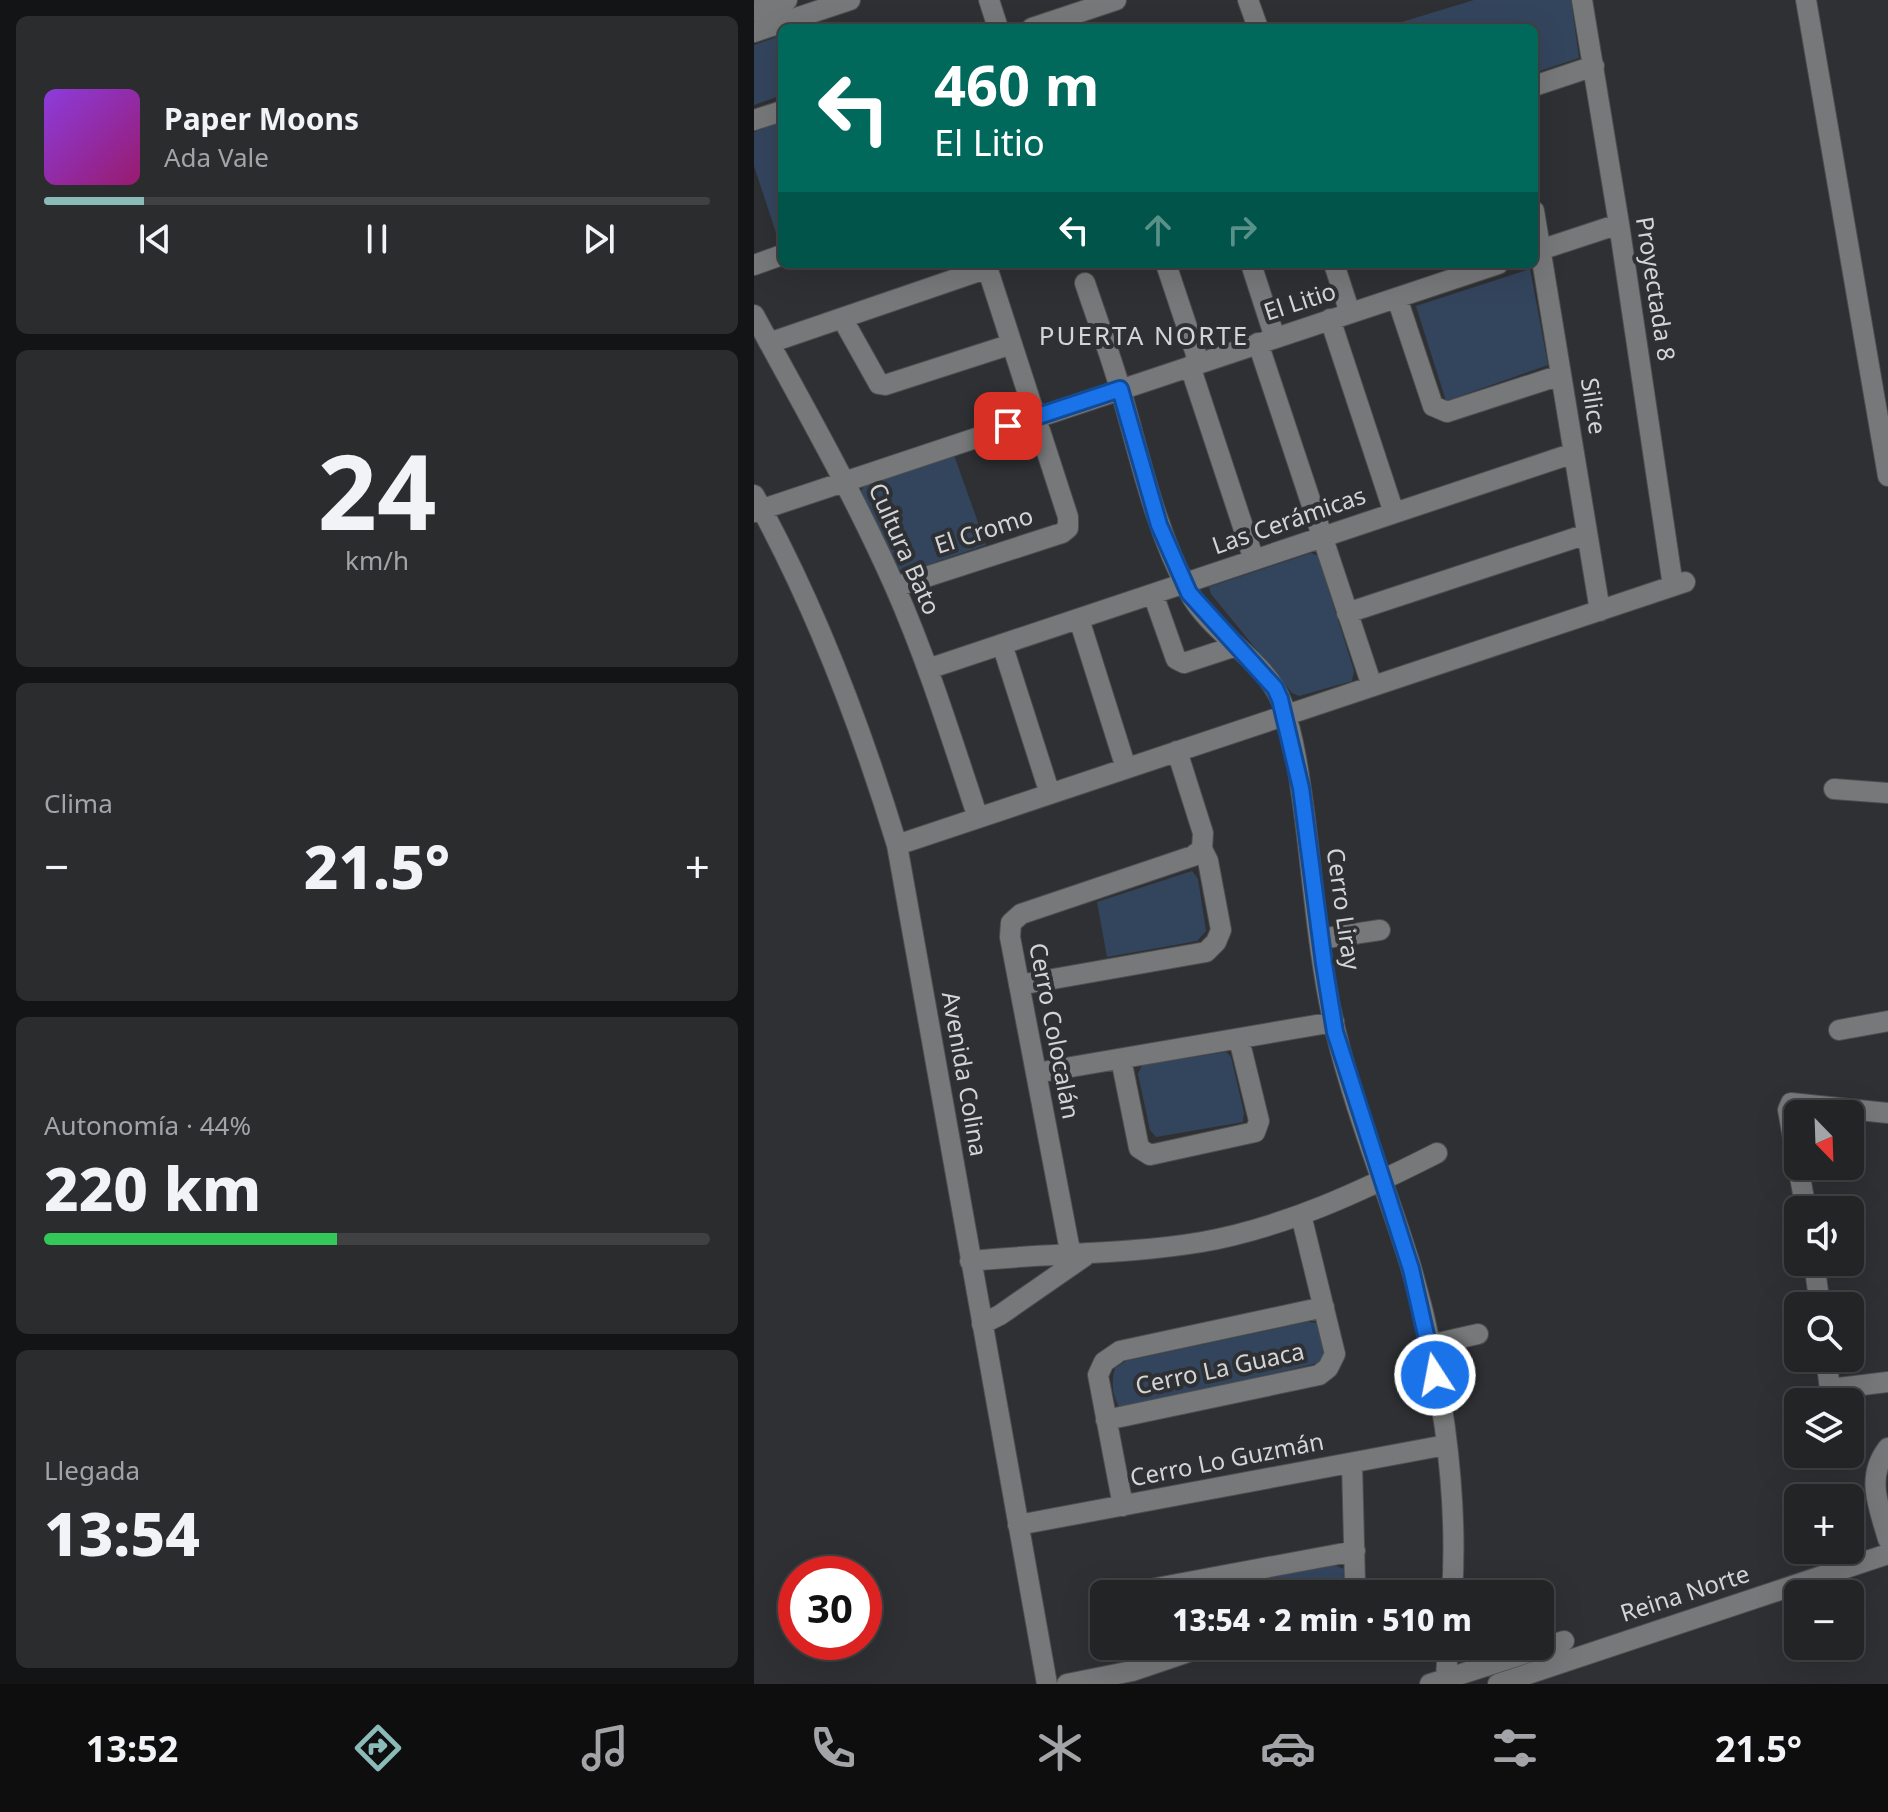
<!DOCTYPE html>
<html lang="es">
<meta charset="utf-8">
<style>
:root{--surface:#232426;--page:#2b2c2e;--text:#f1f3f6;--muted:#a3a4a7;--line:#404143;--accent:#8bbbb9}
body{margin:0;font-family:"Noto Sans",sans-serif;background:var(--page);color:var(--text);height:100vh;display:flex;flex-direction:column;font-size:30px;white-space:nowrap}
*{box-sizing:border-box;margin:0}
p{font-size:26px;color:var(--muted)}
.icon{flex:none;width:44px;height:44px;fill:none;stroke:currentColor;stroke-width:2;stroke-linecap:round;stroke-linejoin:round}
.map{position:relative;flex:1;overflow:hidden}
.details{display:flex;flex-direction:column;gap:16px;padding:16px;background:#131415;width:754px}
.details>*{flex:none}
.top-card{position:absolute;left:24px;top:24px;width:760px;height:244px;border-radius:12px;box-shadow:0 8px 32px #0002,0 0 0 2px var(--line);background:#00695c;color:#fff;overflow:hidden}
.needle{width:52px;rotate:157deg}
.buttons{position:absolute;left:1030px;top:1100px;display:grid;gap:16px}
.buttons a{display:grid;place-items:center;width:80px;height:80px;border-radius:12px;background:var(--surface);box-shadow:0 8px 32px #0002,0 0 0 2px var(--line);font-size:40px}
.speed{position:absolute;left:24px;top:1556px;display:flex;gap:16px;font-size:40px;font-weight:700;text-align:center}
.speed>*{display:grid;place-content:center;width:104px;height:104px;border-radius:50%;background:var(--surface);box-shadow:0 8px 32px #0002,0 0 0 2px var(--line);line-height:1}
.speed .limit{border:12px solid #d22;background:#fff;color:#111}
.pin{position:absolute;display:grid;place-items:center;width:68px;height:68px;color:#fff;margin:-34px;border-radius:16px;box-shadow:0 4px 12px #0006}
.me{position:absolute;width:88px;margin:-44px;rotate:349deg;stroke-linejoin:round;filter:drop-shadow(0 0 6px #0008)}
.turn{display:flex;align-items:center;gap:28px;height:168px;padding:0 24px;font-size:36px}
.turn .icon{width:104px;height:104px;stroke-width:2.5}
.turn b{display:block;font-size:56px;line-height:68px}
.lanes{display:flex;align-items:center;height:76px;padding:0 24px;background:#0003;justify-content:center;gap:40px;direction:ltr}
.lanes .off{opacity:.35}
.big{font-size:60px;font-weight:800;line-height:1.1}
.details .tile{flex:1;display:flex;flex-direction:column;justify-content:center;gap:12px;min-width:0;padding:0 28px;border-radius:12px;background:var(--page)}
.details .dial{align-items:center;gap:0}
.dial b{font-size:104px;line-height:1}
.song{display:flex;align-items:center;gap:24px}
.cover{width:96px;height:96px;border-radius:12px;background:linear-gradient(135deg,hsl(270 70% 55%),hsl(320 70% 35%))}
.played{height:8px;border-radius:4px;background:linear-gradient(90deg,var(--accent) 15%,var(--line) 15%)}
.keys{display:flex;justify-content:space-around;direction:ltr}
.heat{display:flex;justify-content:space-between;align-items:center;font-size:44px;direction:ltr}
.charge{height:12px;border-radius:6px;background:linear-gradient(90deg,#34c759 44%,var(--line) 0)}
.trip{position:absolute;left:336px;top:1580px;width:464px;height:80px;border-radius:12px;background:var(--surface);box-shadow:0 8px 32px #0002,0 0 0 2px var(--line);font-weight:800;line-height:80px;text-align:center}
.tab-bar{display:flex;height:128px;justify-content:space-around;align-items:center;background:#0e0e0f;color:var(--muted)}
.tab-bar .icon{width:56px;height:56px}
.tab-bar .on{color:var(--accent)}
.tab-bar b{font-size:36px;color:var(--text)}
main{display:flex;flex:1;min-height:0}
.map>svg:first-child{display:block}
.green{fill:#33455d}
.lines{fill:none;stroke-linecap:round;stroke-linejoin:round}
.minor-casing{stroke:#4d4e50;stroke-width:22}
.minor{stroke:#777879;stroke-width:20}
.route-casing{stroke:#114b97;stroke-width:20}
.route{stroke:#1a73e8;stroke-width:14}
.labels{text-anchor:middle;stroke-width:8;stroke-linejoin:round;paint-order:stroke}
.street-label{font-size:24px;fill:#d3d4d5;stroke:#2f3033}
.neighbourhood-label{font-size:26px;letter-spacing:2px;fill:#d3d4d5;stroke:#2f3033}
</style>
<main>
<section class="details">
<div class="tile">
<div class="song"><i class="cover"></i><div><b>Paper Moons</b><p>Ada Vale</p></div></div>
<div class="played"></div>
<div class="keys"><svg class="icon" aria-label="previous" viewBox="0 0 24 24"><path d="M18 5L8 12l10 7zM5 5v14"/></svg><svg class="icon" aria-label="pause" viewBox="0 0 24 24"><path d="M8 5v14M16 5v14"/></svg><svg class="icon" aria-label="next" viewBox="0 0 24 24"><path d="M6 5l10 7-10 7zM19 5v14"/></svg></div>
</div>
<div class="tile dial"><b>24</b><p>km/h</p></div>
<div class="tile"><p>Clima</p>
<div class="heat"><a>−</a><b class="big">21.5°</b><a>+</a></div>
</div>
<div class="tile"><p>Autonomía · 44%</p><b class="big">220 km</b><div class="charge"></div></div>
<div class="tile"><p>Llegada</p><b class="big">13:54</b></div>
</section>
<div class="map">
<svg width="1134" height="1684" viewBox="0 0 1134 1684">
<rect width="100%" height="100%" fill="#2f3033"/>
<!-- green -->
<path class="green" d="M720 0H817L825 58 780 73V28H628Z
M28 35V95L0 105V45Z
M28 121V241L25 242 0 166V132Z
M776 269 794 365 692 401 662 306Z
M200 455 232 545 150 573 143 568 107 491 111 484Z
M557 553 564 556 600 671 598 681 545 696 538 693 457 594 455 587Z
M438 871 444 879 452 931 443 941 353 957 343 902Z
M472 1052 477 1057 490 1113 489 1122 402 1137 396 1130 384 1074 388 1065Z
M553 1322 564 1323 573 1351 564 1363 367 1409C358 1398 357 1380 361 1368L372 1361Z
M580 1565 590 1569 589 1589 581 1594H431Z"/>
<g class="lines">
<defs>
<path id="minor" d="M235 0 244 28
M494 0 504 28
M828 0 865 224 919 586
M1052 0 1134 476
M0 11 33 0
M278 28 362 0
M0 32 96 0
M780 86 840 66
M0 120 28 111
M780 211 846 611
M780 252 865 224
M412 264 445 363
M497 264 521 338
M580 264 596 313
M0 265 28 255
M331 283C344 322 359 362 370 402 388 466 403 533 435 592 456 633 512 660 528 703 541 740 546 781 551 819 560 890 565 963 582 1033 601 1111 632 1187 656 1264 686 1365 705 1489 698 1594
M643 298 679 406 693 412 807 375
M0 315C49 405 100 494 141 587 174 662 198 740 224 818
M88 318 125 384 131 385 258 344
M576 319 640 513
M15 343 234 268
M504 343 618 686
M436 366 500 560
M0 495C60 603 107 727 143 845L293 1684
M0 512 744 264
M141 587 308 533 314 528V517L232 264
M399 594 422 659 430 663 482 646
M593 613 833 534
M325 619 372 768
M248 644 296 794
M174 669 820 453
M1080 789 1134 793
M143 845 931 582
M566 939 626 930
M265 985 452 952 462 942 467 930 454 861 448 849 449 833 423 751
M1085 1030 1134 1021
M367 1059 385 1148 396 1155 501 1132 505 1121 485 1039
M282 1073 580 1022
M1052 1210 1034 1110 1037 1103 1134 1113
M317 1256 256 937 257 923 267 914 439 856 448 849
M216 1261C293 1253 371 1255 448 1242 532 1227 608 1191 683 1153
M1060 1262 1066 1306
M228 1324 246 1315 331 1256
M675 1345 724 1334
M1072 1358 1076 1389 1134 1382
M352 1420 565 1375 574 1368 581 1354 547 1215
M1134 1448C1111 1477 1125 1507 1134 1539
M598 1463 601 1583 599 1594
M369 1506 344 1375 350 1362 366 1351 570 1307
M264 1525 692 1445
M391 1594 397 1589 601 1551
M692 1678 694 1646
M313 1684 378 1671 452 1646
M676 1684 810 1641
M744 1684 1134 1554"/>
</defs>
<!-- minor casing -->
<use href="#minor" class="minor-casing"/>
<!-- minor -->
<use href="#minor" class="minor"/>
</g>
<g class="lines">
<defs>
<path id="route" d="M254 426 366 389 405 525 435 593 521 688 526 699 547 788 570 964 581 1032 657 1269 681 1375"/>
</defs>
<!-- route casing -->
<use href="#route" class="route-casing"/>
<!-- route -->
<use href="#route" class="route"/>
</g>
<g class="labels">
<!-- street labels -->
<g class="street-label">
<text transform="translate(901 289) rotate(81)" y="8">Proyectada 8</text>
<text transform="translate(546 302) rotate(-18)" y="8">El Litio</text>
<text transform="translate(839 406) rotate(81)" y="8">Silice</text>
<text transform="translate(535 521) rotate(-19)" y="8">Las Cerámicas</text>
<text transform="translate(230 531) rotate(-18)" y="8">El Cromo</text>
<text transform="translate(150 549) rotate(66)" y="8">Cultura Bato</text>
<text transform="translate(589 909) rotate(82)" y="8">Cerro Liray</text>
<text transform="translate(300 1031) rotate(79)" y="8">Cerro Colocalán</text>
<text transform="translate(210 1074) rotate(80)" y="8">Avenida Colina</text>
<text transform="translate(466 1369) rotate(-12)" y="8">Cerro La Guaca</text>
<text transform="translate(473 1460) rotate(-11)" y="8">Cerro Lo Guzmán</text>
<text transform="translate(931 1594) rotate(-18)" y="8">Reina Norte</text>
</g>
<!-- neighbourhood labels -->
<g class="neighbourhood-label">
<text x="390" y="345">PUERTA NORTE</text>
</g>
</g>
</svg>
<div class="buttons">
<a><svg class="needle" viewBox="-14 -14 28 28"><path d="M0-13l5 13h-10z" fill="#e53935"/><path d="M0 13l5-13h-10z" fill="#a3a4a7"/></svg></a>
<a><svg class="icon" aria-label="sound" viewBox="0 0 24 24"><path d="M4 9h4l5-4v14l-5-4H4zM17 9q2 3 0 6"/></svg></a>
<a><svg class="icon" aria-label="search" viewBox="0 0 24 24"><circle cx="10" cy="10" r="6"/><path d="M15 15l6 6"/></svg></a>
<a><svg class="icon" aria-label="layers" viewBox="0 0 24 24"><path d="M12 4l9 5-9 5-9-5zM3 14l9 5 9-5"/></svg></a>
<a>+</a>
<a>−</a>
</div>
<div class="speed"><div class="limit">30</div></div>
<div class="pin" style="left:254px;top:426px;background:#d93025"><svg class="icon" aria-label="arrive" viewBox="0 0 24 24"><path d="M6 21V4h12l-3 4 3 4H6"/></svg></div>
<svg class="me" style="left:681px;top:1375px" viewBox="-20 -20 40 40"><circle r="17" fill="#1a73e8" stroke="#fff" stroke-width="3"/><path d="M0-11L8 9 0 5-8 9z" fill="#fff"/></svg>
<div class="trip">13:54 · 2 min · 510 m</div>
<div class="top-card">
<div class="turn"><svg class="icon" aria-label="left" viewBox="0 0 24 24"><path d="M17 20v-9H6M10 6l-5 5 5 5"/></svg><div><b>460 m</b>El Litio</div></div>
<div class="lanes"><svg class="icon" aria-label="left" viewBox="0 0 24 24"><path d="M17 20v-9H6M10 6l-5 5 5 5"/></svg><svg class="icon off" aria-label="ahead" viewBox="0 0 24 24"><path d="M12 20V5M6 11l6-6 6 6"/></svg><svg class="icon off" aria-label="right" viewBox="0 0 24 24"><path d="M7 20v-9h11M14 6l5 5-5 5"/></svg></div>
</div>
</div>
</main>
<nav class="tab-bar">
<b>13:52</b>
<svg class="icon on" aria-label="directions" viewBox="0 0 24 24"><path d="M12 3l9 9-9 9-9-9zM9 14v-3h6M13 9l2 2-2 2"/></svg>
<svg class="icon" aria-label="music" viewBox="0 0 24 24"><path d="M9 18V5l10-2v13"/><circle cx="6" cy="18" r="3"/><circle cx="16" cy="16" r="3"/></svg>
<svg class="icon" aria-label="phone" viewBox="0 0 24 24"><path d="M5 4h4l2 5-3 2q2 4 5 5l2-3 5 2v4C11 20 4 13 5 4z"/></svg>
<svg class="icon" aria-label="climate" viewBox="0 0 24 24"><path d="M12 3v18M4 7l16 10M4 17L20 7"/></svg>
<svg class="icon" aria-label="car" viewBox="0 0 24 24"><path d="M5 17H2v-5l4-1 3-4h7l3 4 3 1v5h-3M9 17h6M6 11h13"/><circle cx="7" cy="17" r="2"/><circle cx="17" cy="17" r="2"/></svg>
<svg class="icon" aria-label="filters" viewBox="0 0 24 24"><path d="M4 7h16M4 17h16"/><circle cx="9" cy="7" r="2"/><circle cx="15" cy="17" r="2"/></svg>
<b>21.5°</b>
</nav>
